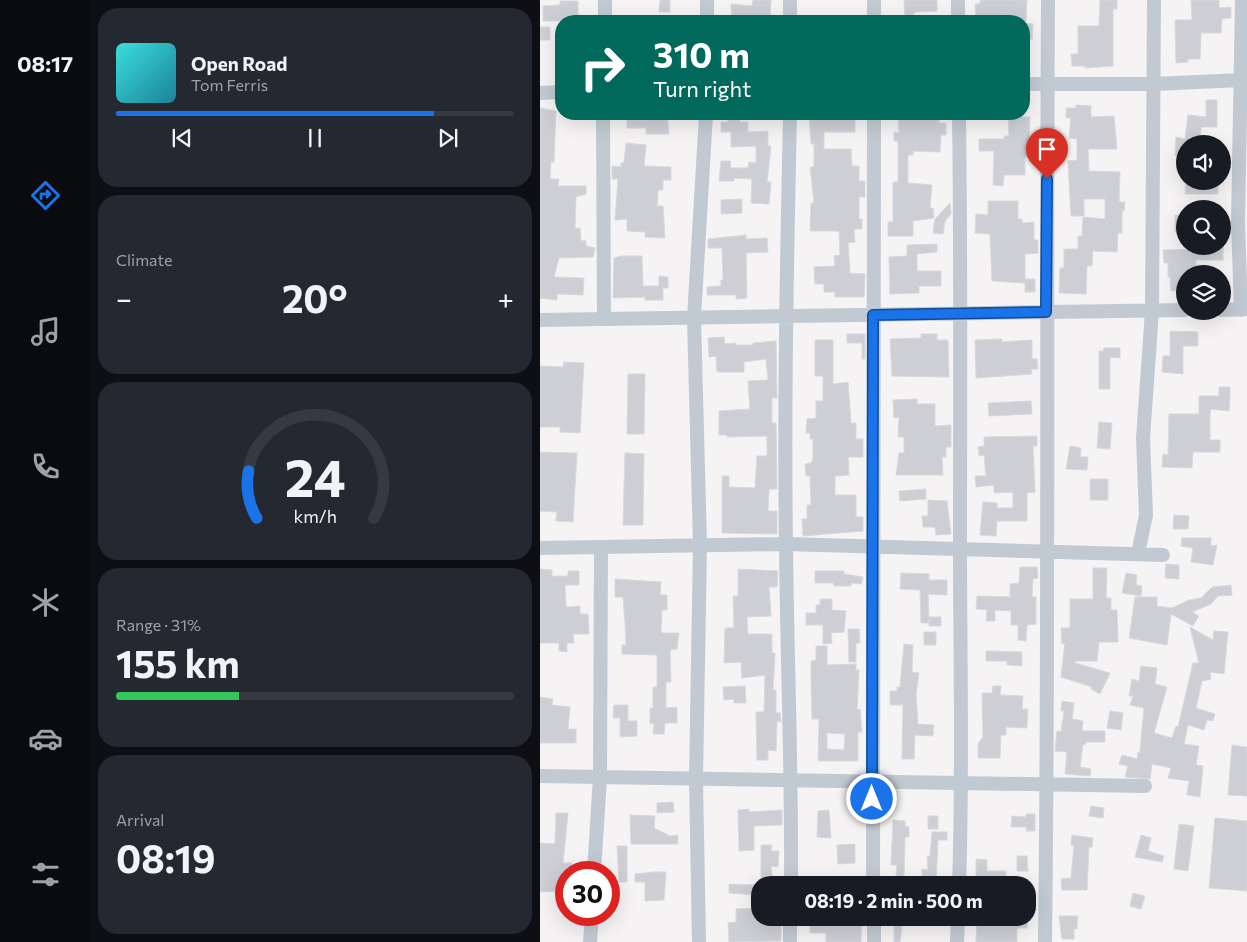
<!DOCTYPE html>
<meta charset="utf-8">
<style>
:root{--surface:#171b24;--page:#242831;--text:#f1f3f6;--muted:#9ea1a6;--line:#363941;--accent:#1a73e8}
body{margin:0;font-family:Commissioner,sans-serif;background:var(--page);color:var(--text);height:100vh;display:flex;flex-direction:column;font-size:19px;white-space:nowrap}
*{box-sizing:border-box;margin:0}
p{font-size:16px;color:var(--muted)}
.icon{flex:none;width:28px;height:28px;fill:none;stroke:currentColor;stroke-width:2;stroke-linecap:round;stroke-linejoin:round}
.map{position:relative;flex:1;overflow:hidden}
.panel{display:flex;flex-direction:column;gap:8px;padding:8px;background:#0d0f14;width:450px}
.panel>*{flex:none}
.banner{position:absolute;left:15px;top:15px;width:475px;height:105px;border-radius:20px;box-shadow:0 5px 20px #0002;background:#00695c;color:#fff;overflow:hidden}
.tools{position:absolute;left:636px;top:135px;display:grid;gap:10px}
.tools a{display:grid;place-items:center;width:55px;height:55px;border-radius:50%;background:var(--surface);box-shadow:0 5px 20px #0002;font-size:25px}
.speed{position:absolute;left:15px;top:861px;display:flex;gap:10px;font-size:25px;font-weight:700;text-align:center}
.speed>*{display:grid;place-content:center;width:65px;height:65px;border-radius:50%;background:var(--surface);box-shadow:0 5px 20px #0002;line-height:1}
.speed .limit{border:8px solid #d22;background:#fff;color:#111}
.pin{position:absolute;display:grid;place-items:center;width:42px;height:42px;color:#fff;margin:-51px -21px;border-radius:50% 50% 50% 0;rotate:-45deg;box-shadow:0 0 5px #0007}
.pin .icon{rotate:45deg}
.me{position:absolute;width:55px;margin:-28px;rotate:0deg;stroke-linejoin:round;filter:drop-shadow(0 0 4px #0008)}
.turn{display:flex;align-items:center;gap:18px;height:105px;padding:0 15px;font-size:22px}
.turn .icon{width:65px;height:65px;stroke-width:2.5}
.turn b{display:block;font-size:35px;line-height:42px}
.big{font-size:38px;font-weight:700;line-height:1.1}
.panel .card{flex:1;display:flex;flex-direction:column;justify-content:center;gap:8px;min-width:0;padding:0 18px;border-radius:20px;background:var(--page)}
.panel .dial{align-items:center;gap:0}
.dial svg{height:130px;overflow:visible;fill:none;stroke:var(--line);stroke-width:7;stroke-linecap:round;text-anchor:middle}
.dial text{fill:var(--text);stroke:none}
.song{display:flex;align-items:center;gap:15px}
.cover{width:60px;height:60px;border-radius:8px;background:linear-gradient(135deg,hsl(180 70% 55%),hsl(190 70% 35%))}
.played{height:5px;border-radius:2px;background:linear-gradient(90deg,var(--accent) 80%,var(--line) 80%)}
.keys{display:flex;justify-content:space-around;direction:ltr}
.heat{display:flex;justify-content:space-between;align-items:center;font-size:28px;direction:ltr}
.charge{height:8px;border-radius:4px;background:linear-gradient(90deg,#34c759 31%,var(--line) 0)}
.trip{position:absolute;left:211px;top:876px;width:285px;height:50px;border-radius:20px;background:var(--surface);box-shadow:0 5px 20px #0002;font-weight:700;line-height:50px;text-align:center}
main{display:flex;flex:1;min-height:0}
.tab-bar{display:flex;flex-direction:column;width:90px;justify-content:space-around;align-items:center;background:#090b0e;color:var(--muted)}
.tab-bar .icon{width:35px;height:35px}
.tab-bar .selected{color:var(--accent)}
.tab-bar b{font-size:22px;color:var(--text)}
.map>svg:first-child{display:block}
.building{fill:#cdcfd5;stroke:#d7d9de;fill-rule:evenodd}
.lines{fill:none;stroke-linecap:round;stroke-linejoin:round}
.minor{stroke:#c1cad2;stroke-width:14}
.route-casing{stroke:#114b97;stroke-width:12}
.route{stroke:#1a73e8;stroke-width:9}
</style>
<main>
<nav class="tab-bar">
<b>08:17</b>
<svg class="icon selected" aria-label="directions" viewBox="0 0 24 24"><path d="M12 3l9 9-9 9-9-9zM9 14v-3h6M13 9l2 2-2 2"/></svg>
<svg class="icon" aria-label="music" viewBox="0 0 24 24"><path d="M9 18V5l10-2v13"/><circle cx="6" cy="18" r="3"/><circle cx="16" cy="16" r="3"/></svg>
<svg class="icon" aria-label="phone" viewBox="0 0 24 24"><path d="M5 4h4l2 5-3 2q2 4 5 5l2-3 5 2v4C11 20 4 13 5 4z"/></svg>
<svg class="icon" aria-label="climate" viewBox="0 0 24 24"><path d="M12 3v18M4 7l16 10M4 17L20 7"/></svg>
<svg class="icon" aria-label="car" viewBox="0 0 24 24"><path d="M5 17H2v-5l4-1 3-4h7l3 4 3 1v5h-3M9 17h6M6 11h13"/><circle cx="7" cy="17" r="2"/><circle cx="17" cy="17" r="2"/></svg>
<svg class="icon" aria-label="filters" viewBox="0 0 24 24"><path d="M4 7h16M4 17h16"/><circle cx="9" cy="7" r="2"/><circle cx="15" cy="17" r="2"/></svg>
</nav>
<section class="panel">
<div class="card">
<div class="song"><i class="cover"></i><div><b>Open Road</b><p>Tom Ferris</p></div></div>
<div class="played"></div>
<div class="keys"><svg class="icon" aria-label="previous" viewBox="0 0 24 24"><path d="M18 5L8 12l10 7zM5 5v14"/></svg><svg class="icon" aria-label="pause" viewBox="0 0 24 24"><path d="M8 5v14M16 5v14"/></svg><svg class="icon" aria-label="next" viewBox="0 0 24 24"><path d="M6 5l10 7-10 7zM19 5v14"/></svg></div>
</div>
<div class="card"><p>Climate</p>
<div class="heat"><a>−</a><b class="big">20°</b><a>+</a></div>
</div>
<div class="card dial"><svg viewBox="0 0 100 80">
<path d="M14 69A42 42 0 1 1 86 69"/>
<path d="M14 69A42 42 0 0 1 9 40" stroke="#1a73e8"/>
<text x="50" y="56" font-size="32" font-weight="700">24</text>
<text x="50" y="72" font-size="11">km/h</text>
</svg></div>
<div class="card"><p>Range · 31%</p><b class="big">155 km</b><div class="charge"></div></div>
<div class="card"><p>Arrival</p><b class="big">08:19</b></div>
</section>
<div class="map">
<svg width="707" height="942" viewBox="0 0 707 942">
<rect width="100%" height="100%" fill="#f5f3f3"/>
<!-- building -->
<path class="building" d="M120 0H130V12H119Z
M213 0H231L230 21H192L191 4 212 6Z
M364 0H397V11L376 12 373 14V21H365Z
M440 0H487L486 21H436L435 4H440Z
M560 0H577V9H573V66L545 68V66H532L531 54H538V26H559Z
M651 0H679V8L691 7V18L682 19 681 33H661L660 59H648V62L636 63 635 20H652Z
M20 1H38V21H3V6L20 5Z
M484 23 493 24 492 40 484 39Z
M0 27H10V40H0Z
M666 100H677V127H661L660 144H645V156H635L636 137 645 139 648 115 666 117Z
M536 105 551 106V117L574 116 577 149H548L549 171 580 172 579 202H585L584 211H582V233H578L577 252 553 251 552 266H547L546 294 519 293 520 268H524V249H538V236H542L543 217 565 219V199H544V216H531L528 161 537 160V139L529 138 531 118H526V108H536Z
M0 108 16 111 14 162H11L10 179H19L18 186H46V194L36 197 35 229 40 228 41 241 46 240V246L55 248 53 257 19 258 14 277 44 278 43 295 17 294V300L0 298Z
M87 114H127L129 134H106V128H87Z
M188 114H200V122H208V132L228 131V146H231L227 182H231L229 204 211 203 212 179 194 178V181H179L181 161H190L191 168H208L209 162 216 163V146L191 147V132H181V122H188Z
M269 114H315V132H284V149H311L312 166H319V181H325V197H319V219H322V229H314L315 242 308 243 310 273 325 274 324 297H295V292H284V284H275L274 267 295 266 294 256 300 255 299 231H270L271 203H274L270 167H274V144H271Z
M358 114H400L399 123H406V135H401L400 152 373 151V155H368V183L392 185 390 208H393L394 218 373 221V236H348V222H353V182H358V141H354V132L359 133Z
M468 116 490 117 488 156 485 157V175H464L463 186 453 185 454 151H439V139H464V136H469Z
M86 143 106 145 104 166 131 167V180H123V190H118L117 206H123L125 238 105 237V232L87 231V219L75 220 78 179H72V166L81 167V163H84Z
M646 181H678V194H645Z
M202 199V213L181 214V200Z
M448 201H478V219H482V223L494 222V240H498V253L485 254V279H495V292H485V283L452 281 450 234 435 233 436 214 448 215Z
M410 203 411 214 405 221 403 234 393 233 395 219Z
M635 215H645V232H635Z
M206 235V239L227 238 228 252 206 253 207 298 196 299V295H167V287L181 286V280H183L182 248H168V239Z
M397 244V252L377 254V271H401V286H379V293L350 294 349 257 367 256V245Z
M660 246H683V260H656V274H645V290L631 291 630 277H628V263H624L623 250 660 249Z
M81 256H102L103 286H119V276L128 277V288H123V300H105V297L73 298 74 258Z
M630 331 658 332V346H643V374L622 372 623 356H630Z
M307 334H325V359H322V343H307Z
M381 334H397V340H408L409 377 352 376 350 339 381 338Z
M184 337 185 344 196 343V345H213V343L236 341 237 398H232V423H236L237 489H229L228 511H237V534L182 533V476H189V487L215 488 217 456H227V436L187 437V435H179V411L210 409 208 381 228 380 226 359 204 362V372H177L176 356 169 357 168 338Z
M462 339V342L492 340V359H497L498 369H491L492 374 436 378 435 340Z
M275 340H293V384L308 382 311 423H316V439H323V457H308L309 475 295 476V495H316V517H323V531L263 536 262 519H267V505H271L270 476H266L265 464 271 463 273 459V439H270V433H266L267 419 276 418V401H283V376H275Z
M564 348H580V358L570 357V389H559V351H563Z
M24 362 44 363 40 433 20 432V427H0V366L23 367Z
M88 374H105L104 434H87Z
M679 387H690V397L689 411 671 409 670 413V440H680V452H653L652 468 622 467 623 454 628 455 629 414H659V396H679Z
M377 399V404H395V426L411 425V447H406V457H402L403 475H356L359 453H364V437H358L359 417 354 418 353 400Z
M491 401 492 414 449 416 448 403Z
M559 422 572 423 570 449 557 448Z
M497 436V446H493L495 492 487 493V521H457L456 536 440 535 443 502 457 503V508H473V492L454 493V485L436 487 435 476H446L444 455 439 456 438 447 444 446V437Z
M530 446 541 448 540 457H548L547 470 526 469Z
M0 452 37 453 33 522 16 521 17 512 0 511Z
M85 453 104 454 103 525H83Z
M550 479H568V500H550Z
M386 489V499L360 501 359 491Z
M388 500 407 501 411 534 396 535 395 527H383L382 516H388Z
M634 515 649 516 648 529H633Z
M642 538H671V546L677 545 673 565 651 562 653 548 641 546Z
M626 564 639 565V579L625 578Z
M480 567H497L498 578 493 579 492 597H496V624L487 625 486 641 478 640V625H471V611L455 610V621H446L447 610 436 609 437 596 470 597V584L479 583Z
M553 568H567L566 598H571V610H577L578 642H559L557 661H535V663L570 673 560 694 551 689 552 687 521 677 525 643 522 644 521 628H530V599H553Z
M0 569 12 570V576H28V571H39V585H25L26 607 40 606V614H48L49 634H33L34 643H27V652L19 651V643H0Z
M198 569 238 571 237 587H229L231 616 207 617 208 634H232V653H235L233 690H236V713H240L241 722 237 721 236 751 228 750V760H217L216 712H224L225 675 202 678 201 662 184 663 185 628H194L193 596H198Z
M275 571H304V574L323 577 321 584 311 583V586H294L293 583H275Z
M361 573 389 574V580H407V595L388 594 389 617H401V626H389V619V623H381L380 590 360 589Z
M586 573 597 575 596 585 602 586 601 596 582 593Z
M75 579 121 582 120 595H127V610H122L121 633H139L137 649 130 650 131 682H126V708L137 707V723H125L124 734H113L114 723 110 724V708H113V687H117V655L82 654V645H86L85 623 83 597H75Z
M691 585 692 595 678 596 671 604 652 612 659 616 653 626 631 614 627 645 589 638 595 597H617V606L632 608 649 600 661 598 672 587Z
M280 599H292V610L306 611 304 632 291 633 292 643 283 644V625H266V613H276V605H280Z
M650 627 673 640 674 631 688 632 684 674 670 672 671 679 662 681 656 708 675 714 673 721 667 720 664 730 648 725 644 744 659 746 656 765 663 766 660 797 647 795 649 781 628 778 631 768 612 764 610 779 585 777 588 766 579 764 582 755 597 759 598 752H600L604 708 590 705 593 696H589L592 679 599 681 601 666 617 668 615 684 627 687 614 733 632 738 636 726 638 727 653 663H659Z
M308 629H319L320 643H316V662H309Z
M384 632H396V645H384Z
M364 644 373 645 372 672 379 673 376 694 378 724 394 725 393 736 375 735 374 759H362L363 705H350V691H357V687H360Z
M276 646H287V665L316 664V670H319L317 710 320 709 322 732H318V761H278L279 719H272L271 680V661L276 660ZM287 733 305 734 304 750 287 749Z
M446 651 482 652V666L467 665V661H446Z
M205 686 206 703H194V699L184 700 183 687Z
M453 686H461L460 695 483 696 482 709H488L487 728 466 727V735H461L460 758H438V744L443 737 442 693H452Z
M0 697 13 699 12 705 30 707 28 729H36V743H0Z
M522 701 534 703 532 719 543 721 542 731H565V742H546L545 745 543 744 540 767 551 769 550 776 525 774 527 752 515 751 517 731 521 732 524 711H521Z
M74 705H88V721H97V736L80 737V718H73Z
M570 711 583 713 581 730 567 728Z
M692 745 707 747V796L688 795Z
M133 802 134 812 117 813V803Z
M551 806 564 808 563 818 549 816Z
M209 809V812L242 810V825L214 826V850L199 851 198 810Z
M289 810 291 838 277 837 278 811Z
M16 813H28L23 863H32V872L26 871V891L0 892V843L15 844Z
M486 814H495V831H486V827H471L472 816 486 817Z
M90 815 115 816 114 828 130 836 138 835V844H91Z
M388 816H398V829H388Z
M675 818 707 821V891L669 888Z
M353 820 365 821V826L369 827V837H365L364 876H356L357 865H351Z
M639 824 654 826 648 871 634 869Z
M392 832H407V840H398L396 885H388V878H382V869L388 870 387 856H390Z
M532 835 553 838 552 847H549L547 890H522L521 879 531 878 534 846 531 845Z
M601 835 611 838 608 851 624 856 622 862 595 857Z
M315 844V863L298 864 297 845Z
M221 845H232L231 851H239L238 867 231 866 233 884 221 885Z
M77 846H87V882H79Z
M477 856H487L488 871H477Z
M436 859 447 860V871H466V881L449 882V885H436Z
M114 872H126L124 900 105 901V882H95V874Z
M189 884 215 885V895L189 893Z
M593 893 605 896 601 909 590 906Z
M220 908V918H227V923H241V941L189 942 188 923 196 922V909Z
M519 916H538L537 929H534V939H522Z
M296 918H322L321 942H286V933H270V924H296Z
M354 918H363L360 942H354Z
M437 918H488L487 928H477V942H436Z"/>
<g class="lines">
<!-- minor -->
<path class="minor" d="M167 0V21
M250 0V21
M418 0V21
M65 21V0
M334 21V0
M484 84H614L701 80
M0 93 21 92
M63 114 64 319
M250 114C247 257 244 401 246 544 247 658 252 771 251 885
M419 114C421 259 420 403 420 548 420 660 423 772 419 885
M682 310 707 309
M701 310 698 223 702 0
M0 320 645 310
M0 548 246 544 623 555
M598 554 606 515 603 438 612 311 614 0
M0 776 605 786
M54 872 60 777 61 548
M333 885 334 114
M334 918V942
M50 942 52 915
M159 942 156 779 160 545 154 318 166 114
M250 942V918
M417 942 418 918
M505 942C509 628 506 314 508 0"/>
</g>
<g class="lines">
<defs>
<path id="route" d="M332 799 333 315 506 312 507 179"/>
</defs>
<!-- route casing -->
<use href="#route" class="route-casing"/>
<!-- route -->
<use href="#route" class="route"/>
</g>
</svg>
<div class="tools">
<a><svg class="icon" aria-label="sound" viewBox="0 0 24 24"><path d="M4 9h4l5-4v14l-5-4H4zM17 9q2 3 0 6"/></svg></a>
<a><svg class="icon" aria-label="search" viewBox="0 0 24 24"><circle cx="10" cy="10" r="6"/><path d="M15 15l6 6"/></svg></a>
<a><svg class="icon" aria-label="layers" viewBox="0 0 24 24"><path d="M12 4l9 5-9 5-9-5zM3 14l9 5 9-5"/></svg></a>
</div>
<div class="speed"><div class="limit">30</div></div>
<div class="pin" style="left:507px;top:179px;background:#d93025"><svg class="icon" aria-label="arrive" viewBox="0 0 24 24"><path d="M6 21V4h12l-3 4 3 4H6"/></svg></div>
<svg class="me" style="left:332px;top:799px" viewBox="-20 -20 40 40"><circle r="17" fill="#1a73e8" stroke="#fff" stroke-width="3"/><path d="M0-11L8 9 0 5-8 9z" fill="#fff"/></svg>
<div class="trip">08:19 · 2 min · 500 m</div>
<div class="banner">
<div class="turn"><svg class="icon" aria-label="right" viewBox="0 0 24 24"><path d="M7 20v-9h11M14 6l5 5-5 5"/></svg><div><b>310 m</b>Turn right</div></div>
</div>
</div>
</main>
